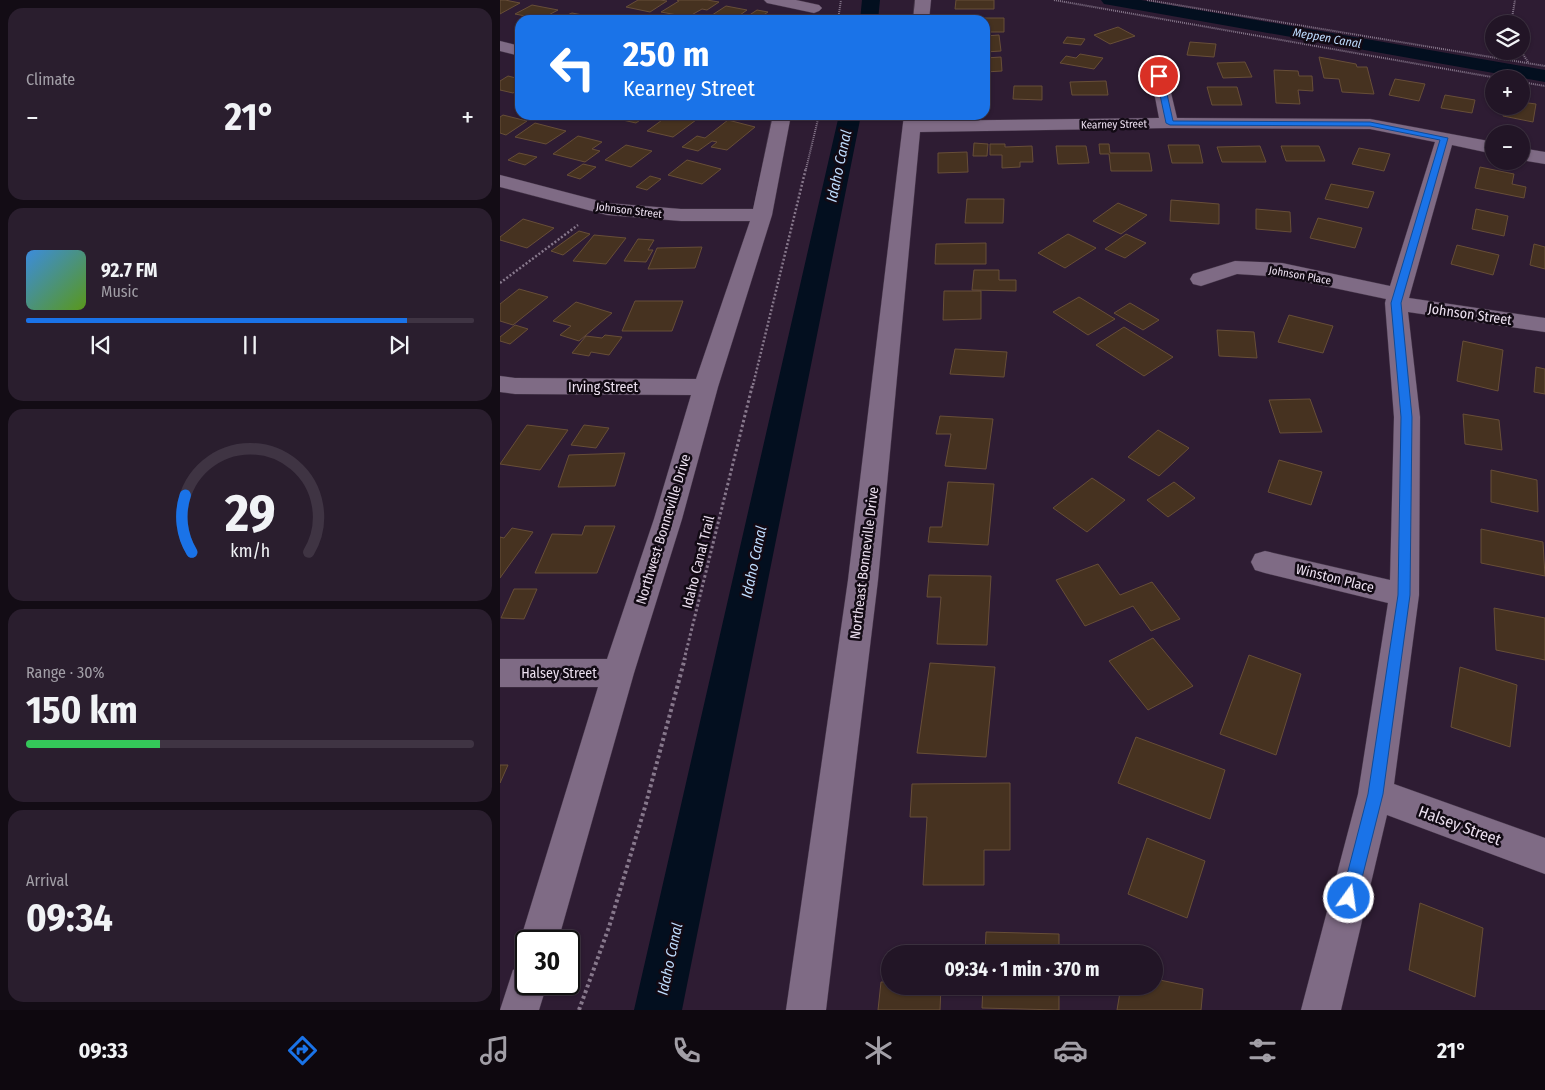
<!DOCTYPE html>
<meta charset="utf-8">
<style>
:root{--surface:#221526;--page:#2a1e2e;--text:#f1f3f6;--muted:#a29fa7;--line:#3f3443;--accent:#1a73e8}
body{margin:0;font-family:"Fira Sans Condensed",sans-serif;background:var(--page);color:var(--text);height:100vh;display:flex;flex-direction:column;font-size:19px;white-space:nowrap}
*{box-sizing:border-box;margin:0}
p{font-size:16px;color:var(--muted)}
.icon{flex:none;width:28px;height:28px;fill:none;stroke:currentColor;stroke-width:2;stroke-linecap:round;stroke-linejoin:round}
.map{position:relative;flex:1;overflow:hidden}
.panel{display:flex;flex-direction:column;gap:8px;padding:8px;background:#130c15;width:500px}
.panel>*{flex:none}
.guide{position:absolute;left:15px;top:15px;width:475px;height:105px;border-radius:15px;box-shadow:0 1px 4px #0004,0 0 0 1px var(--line);background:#1a73e8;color:#fff;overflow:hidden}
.buttons{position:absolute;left:985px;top:15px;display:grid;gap:10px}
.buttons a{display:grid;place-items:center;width:45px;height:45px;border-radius:50%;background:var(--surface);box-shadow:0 1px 4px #0004,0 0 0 1px var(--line);font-size:25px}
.speed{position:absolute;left:15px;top:930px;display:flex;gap:10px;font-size:25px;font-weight:700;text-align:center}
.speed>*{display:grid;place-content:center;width:65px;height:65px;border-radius:50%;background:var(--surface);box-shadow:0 1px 4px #0004,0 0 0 1px var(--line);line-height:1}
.speed .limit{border:2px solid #111;border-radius:8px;background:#fff;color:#111}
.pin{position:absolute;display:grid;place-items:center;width:42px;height:42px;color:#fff;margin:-21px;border:2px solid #fff;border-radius:50%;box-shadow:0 1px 5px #0007}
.me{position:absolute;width:55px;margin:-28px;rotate:14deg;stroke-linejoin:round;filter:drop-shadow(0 0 4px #0008)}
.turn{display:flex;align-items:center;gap:18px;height:105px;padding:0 25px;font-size:22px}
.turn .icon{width:65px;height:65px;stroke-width:2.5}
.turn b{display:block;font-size:35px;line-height:42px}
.big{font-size:38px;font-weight:700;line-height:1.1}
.panel .widget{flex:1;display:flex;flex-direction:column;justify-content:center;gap:8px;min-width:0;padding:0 18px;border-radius:15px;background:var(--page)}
.panel .dial{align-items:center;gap:0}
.dial svg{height:130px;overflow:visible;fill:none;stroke:var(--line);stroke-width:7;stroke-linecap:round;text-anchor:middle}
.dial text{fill:var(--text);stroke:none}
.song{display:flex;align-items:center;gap:15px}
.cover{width:60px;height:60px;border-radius:8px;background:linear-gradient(135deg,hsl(210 70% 55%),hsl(90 70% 35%))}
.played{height:5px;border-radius:2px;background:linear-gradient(90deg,var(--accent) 85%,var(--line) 85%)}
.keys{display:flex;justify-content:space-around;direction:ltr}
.heat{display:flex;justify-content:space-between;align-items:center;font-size:28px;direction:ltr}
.charge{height:8px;border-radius:4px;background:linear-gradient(90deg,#34c759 30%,var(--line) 0)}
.trip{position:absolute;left:381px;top:945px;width:282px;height:50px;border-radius:25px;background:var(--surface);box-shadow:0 1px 4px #0004,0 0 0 1px var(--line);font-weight:700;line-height:50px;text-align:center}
.menu{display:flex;height:80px;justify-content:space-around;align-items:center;background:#0e080f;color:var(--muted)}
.menu .icon{width:35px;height:35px}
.menu .active{color:var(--accent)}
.menu b{font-size:22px;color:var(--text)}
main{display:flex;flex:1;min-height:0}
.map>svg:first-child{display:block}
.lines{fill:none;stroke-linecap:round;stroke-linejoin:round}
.canal{fill:#030f1f;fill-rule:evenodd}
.building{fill:#463220;stroke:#674e38}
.minor-casing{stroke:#453649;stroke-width:1}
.path-far3{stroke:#87788c;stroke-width:2;stroke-dasharray:1 1;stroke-linecap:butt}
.path-far2{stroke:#87788c;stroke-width:2.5;stroke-dasharray:2 2;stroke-linecap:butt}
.path-far1{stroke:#87788c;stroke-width:3;stroke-dasharray:2.5 2.5;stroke-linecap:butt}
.path{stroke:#87788c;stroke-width:4;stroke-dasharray:3 3;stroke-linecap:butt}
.minor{fill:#7f6b85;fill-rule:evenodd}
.route{fill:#1a73e8;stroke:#114b97}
.labels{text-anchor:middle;stroke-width:5;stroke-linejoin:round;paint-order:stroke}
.far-street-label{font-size:11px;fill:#ebdfef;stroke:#120a14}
.far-water-label{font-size:12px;font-style:italic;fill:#bfdcfe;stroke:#120a14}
.street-label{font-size:14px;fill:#ebdfef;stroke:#120a14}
.water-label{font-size:15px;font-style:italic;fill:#bfdcfe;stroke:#120a14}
.near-street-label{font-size:16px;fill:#ebdfef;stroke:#120a14}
</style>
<main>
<section class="panel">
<div class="widget"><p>Climate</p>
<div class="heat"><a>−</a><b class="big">21°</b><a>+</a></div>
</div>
<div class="widget">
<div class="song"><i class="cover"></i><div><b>92.7 FM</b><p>Music</p></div></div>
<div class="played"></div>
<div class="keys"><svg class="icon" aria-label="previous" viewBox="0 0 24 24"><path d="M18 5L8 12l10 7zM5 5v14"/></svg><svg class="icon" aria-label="pause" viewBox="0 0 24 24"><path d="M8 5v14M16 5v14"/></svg><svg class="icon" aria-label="next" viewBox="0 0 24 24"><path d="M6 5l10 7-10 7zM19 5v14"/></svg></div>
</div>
<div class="widget dial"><svg viewBox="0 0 100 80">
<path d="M14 69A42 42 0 1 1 86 69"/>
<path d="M14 69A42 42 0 0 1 10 34" stroke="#1a73e8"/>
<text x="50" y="56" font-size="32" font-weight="700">29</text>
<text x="50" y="72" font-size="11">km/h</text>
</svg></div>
<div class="widget"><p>Range · 30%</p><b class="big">150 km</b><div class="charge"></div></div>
<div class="widget"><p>Arrival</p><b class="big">09:34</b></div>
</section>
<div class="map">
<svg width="1045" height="1010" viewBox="0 0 1045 1010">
<rect width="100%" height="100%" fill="#2e1c33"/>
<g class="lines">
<!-- canal -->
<path class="canal" d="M362 0H380L378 20H360Z
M601 0H641L1045 70V82L610 5 604 4Z
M339 115H361L182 1010H134Z"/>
</g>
<!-- building -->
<path class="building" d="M0 0H5L20 3 0 14Z
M138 0H160L167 1 150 12 126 7Z
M177 0H207L219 2 207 10 202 9 188 17 161 12 179 1Z
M456 0H494V9H455Z
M32 5 58 10 41 19 15 14Z
M226 6 247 10 233 20 206 19Z
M257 10 268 12 259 18 248 16Z
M72 13 93 17 88 20H49L58 15 65 16Z
M474 18H504V32H485V20H474Z
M618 27 635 36 610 44 594 35Z
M499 35 501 51 485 52V36Z
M567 37 585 39 581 45 563 43Z
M690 42 716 44 714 57 687 55Z
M580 54 603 58 594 69 560 63 566 56 576 58Z
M501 57 502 71 485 72V58Z
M819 57 856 64 857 67H867L874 94 842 92 839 79 824 78Z
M745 62 752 77 723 78 717 63Z
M774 70 798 71 799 76H812L813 91 798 90 800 104 776 103Z
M8 76 20 79V89L13 93 0 90V81Z
M895 79 925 84 919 101 889 95Z
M606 81 608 95H572L570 82Z
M514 86H542V100L513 99Z
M707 87H737L742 105H712Z
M945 95 975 100 972 113 941 108Z
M1021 102 1036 104 1033 122 1003 116 1005 106H1021Z
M3 115 27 121 6 135 0 133V117Z
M106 115H147L136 123 105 116Z
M169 115 196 120 173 137 147 131Z
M228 120 255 127 227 150 211 147 217 142 212 141 198 151 182 147 197 136 205 138Z
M35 123 66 131 46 144 15 137Z
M78 136 102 142 92 149 100 151 85 162 53 154Z
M474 143 488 144 487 156H473Z
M490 144H505V147L532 146 533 162H520V167L502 168V155H490Z
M599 144H609L610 153H649L652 171H611L609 154H600Z
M126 145 152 151 131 167 105 160Z
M668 145H699L703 163H672Z
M556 146H586L589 163 558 164Z
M760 146 766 162H722L717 147Z
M781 146H819L825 161H786Z
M859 148 890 154 884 171 852 164Z
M467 152 468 172 438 173V153Z
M19 153 37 157 25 165 8 160Z
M187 160 221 169 202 184 168 175Z
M83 164 96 167 80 179 67 175Z
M980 167 1014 174 1012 184 1026 187 1024 198 975 188Z
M150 176 161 179 147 190 136 187Z
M831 184 874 192 868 208 825 199Z
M467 199H504L503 223H465Z
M671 200 719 204V224L670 221Z
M618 203 647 215 621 234 593 221Z
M756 209 790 212 791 232 756 229Z
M976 209 1008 216 1004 236 972 229Z
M818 218 862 228 855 248 810 238Z
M23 219 54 228 27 248 0 240V237Z
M79 231 90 234 63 255 51 251Z
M568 234 596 248 565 268 538 253Z
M626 234 646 243 625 258 605 249Z
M94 235 126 238 106 264 73 261Z
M138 239 154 240 148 250H153L146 262 124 261Z
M486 243V264H435L436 244Z
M1034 244 1045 247V269L1030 265Z
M957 245 999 255 993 275 951 264Z
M202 247 195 268 148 269 157 248Z
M474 270H499V280H516V291L472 290Z
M19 289 48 297 13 325 0 321V304Z
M444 291H481V319L443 320Z
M579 297 615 319 588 335 553 312Z
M135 301H183L172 331H122Z
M76 302 112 313 79 341 60 335 71 326 53 321Z
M630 303 659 320 643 330 614 313Z
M789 315 833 326 823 353 778 342Z
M15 325 28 329 10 344 0 341V337Z
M624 327 673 357 644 376 596 345Z
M717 330 754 332 757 358 719 356Z
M105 335 122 337 109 355 91 352 89 356 72 353 86 336 102 338Z
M963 341 1003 350 998 391 957 381Z
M455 349 507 352 504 377 450 374Z
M1036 367 1045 369V394L1034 392Z
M810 399 822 432 780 433 769 400Z
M963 414 999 420 1002 450 965 444Z
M440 416 493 419 486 469 445 466 451 434H436Z
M27 425 68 430 40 470 0 464Z
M84 425 109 428 96 448 71 445Z
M658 430 689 448 659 476 628 457Z
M125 453 115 486 58 487 69 455Z
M779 460 822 472 811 505 768 492Z
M991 470 1037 480 1038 512 991 502Z
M592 478 625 500 587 532 553 508Z
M448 482 494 484 488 545 428 542 430 527H442Z
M674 482 695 498 668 517 647 500Z
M85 526H115L97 573H35L52 534 82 535Z
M12 528 33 532 0 578V537L4 538Z
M981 529 1043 542 1045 576 981 563Z
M598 564 620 595 652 582 680 619 651 631 633 606 585 626 556 580Z
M429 575 491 576 487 645 437 644 441 597H427Z
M14 589H37L24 619 1 618Z
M994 608 1045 618V660L996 650Z
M653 638 693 686 648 710 609 661Z
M749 655 801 674 776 755 720 734Z
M430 663 495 667 486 757 417 753Z
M960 667 1017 685 1010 747 951 727Z
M636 737 725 770 710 819 618 783Z
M0 765H8L0 783Z
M510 783V850H484V885H423L427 817H410L412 784Z
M647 838 705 861 687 918 628 894Z
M920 903 983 928 975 997 909 970Z
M486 932 559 934V954H485Z
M655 979 703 989 701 1010H617L621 986H655Z
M381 982H390V986H441L440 1010H378Z
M483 986H559V1010L482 1008Z"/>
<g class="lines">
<defs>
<path id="minor" d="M264 0H296L319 5 322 8 319 11 314 13 267 3Z
M415 0H431L429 20H413Z
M0 41 20 46V56L0 51Z
M659 71 665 72 667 76 677 118 870 119 994 142V154L952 145 909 298 1045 318V332L908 312 920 417 919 595 894 784 1045 838V874L887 815 841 1010H801L858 794 888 603 765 573 755 570 751 562 755 554 765 551 890 580 894 417 885 303 886 299 782 277 737 274 701 286 693 284 690 279 693 274 735 261 782 263 890 286 935 142 870 129 669 128 420 132 378 580 326 1010H286L348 580 404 115H422L421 121 659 118 651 76 653 72Z
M273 115H291L272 215 218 387 182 519 134 673 58 941H26V955L20 941 98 687H0V659H107L154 519 191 395 15 394 0 392V376L15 378 196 379 250 221H181L107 215 0 187V175L107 203 181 209H253Z
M1021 148 1045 152V164L1021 160Z
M26 965V984H47L39 1010H0L13 970Z"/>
</defs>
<!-- minor casing -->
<use href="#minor" class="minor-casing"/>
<!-- path-far3 -->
<path class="path-far3" d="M554 0 1003 79
M647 0 1045 66
M338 20 341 0
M1011 24 1015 0
M1021 51 1028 62
M1021 82 1045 86
M306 169 319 115"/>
<!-- path-far2 -->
<path class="path-far2" d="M0 283 78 225
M253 385 306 168"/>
<!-- path-far1 -->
<path class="path-far1" d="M184 660 253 383"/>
<!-- path -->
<path class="path" d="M79 1010 109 927 145 807 185 658"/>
<!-- minor -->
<use href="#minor" class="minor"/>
</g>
<!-- route -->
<path class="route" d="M659 74 663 76 673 121 870 122 948 138 901 303 912 417 910 595 883 794 857 898 855 903 849 906 844 903 841 898 868 794 898 595 901 417 891 303 940 140 870 126 670 125 666 123 656 76Z"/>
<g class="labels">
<!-- far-street labels -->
<g class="far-street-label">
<text transform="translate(614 124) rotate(-1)" y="4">Kearney Street</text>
<text transform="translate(129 210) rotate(7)" y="4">Johnson Street</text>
<text transform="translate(800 275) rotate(10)" y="4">Johnson Place</text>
</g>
<!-- far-water labels -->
<g class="far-water-label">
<text transform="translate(827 38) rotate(10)" y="4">Meppen Canal</text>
</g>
<!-- street labels -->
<g class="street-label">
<text transform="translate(970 314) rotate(8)" y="5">Johnson Street</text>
<text x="103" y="392">Irving Street</text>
<text transform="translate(163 529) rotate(-73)" y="5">Northwest Bonneville Drive</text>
<text transform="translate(198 562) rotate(-76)" y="5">Idaho Canal Trail</text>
<text transform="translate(364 563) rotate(-83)" y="5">Northeast Bonneville Drive</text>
<text transform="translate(835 578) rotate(14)" y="5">Winston Place</text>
<text x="59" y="678">Halsey Street</text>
</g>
<!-- water labels -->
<g class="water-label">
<text transform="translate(339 166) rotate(-78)" y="5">Idaho Canal</text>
<text transform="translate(254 562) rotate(-78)" y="5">Idaho Canal</text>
<text transform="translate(170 959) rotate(-78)" y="5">Idaho Canal</text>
</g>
<!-- near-street labels -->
<g class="near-street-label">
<text transform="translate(960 825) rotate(20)" y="6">Halsey Street</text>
</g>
</g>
</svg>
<div class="buttons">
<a><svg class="icon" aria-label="layers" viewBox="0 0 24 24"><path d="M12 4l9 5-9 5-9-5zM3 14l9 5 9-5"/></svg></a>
<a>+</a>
<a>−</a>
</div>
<div class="speed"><div class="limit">30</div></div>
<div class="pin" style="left:659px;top:76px;background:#d93025"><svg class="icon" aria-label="arrive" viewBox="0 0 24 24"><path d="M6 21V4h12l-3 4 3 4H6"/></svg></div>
<svg class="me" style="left:849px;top:898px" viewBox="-20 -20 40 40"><circle r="17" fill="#1a73e8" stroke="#fff" stroke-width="3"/><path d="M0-11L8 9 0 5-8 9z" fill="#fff"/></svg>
<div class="trip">09:34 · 1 min · 370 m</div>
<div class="guide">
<div class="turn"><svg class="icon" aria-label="left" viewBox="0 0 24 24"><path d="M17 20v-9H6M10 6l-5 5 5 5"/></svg><div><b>250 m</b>Kearney Street</div></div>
</div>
</div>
</main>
<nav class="menu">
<b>09:33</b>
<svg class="icon active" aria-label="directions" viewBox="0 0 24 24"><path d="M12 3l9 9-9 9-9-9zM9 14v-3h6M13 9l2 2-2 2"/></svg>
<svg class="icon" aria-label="music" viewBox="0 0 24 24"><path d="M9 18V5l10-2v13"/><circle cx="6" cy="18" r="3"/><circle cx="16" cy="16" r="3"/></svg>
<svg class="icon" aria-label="phone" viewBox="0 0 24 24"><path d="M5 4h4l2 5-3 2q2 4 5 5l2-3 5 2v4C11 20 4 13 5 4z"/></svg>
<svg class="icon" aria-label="climate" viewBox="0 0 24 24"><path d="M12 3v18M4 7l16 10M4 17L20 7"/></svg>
<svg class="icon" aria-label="car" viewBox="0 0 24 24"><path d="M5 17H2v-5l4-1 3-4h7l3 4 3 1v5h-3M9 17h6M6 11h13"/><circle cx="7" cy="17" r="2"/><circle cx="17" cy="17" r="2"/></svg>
<svg class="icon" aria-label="filters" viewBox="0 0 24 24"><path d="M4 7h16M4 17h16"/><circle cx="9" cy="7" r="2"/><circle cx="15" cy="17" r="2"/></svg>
<b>21°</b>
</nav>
